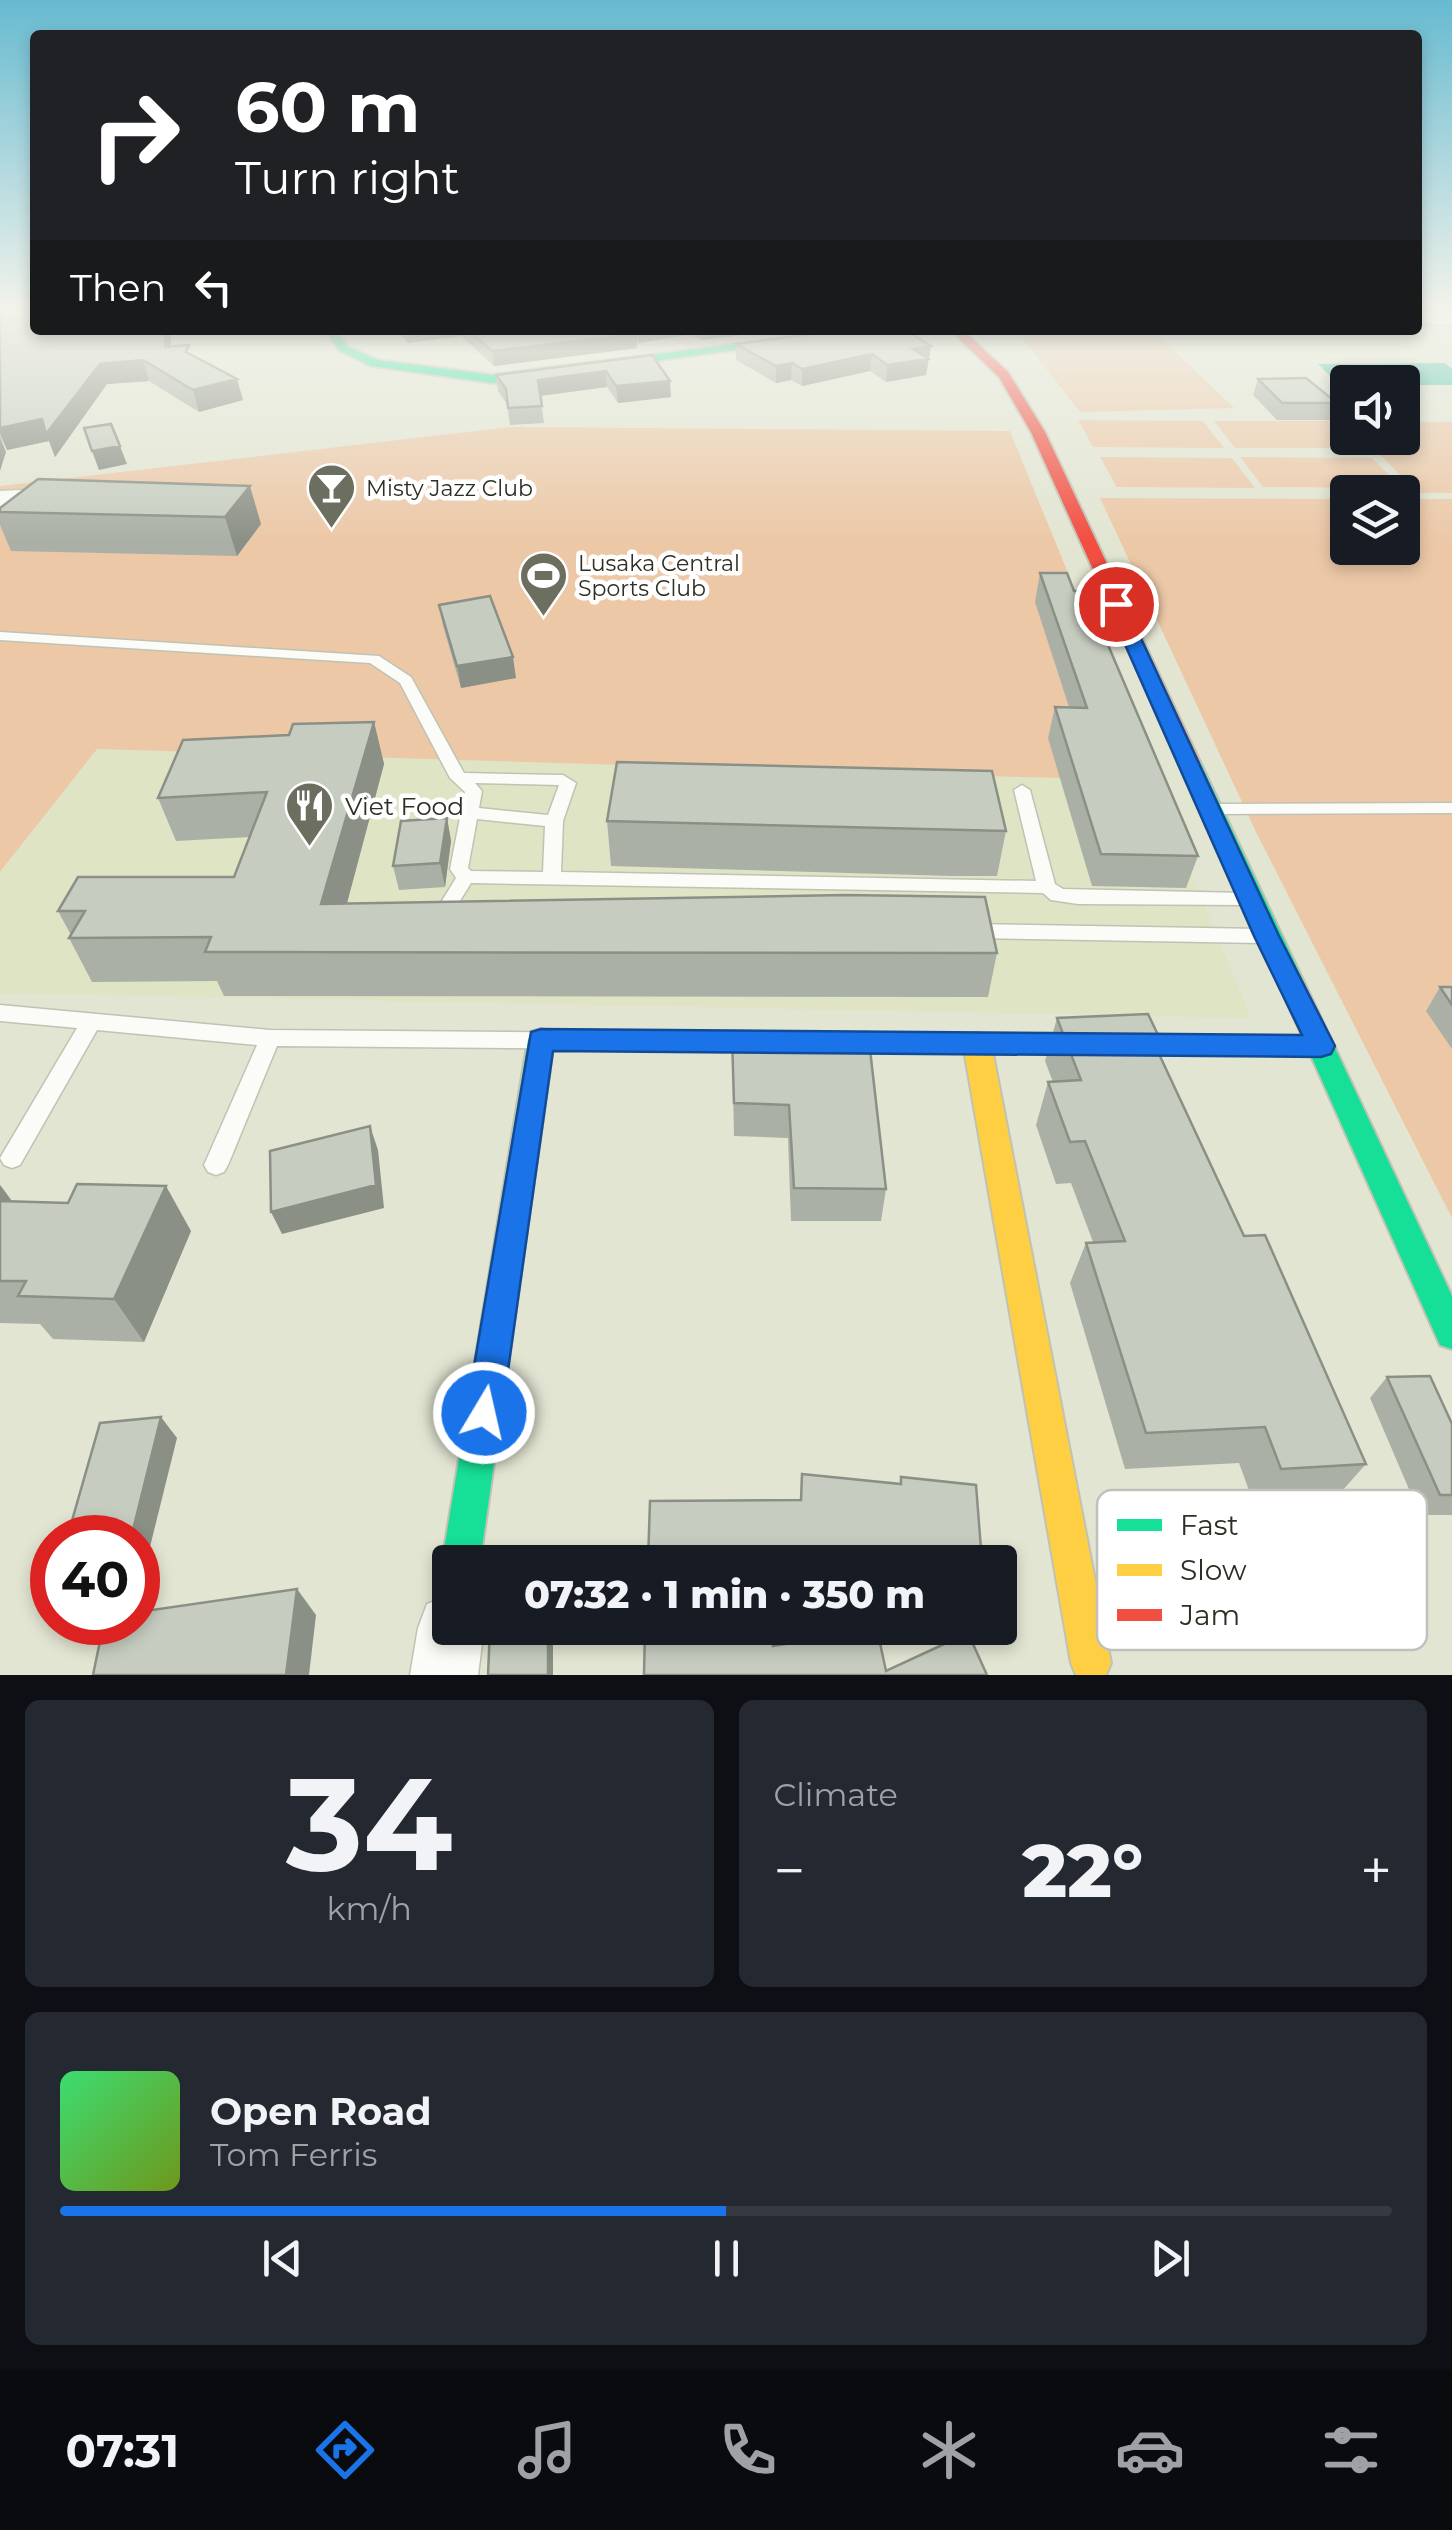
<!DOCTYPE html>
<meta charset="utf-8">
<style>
:root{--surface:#171b24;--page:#242831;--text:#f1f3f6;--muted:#9ea1a6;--line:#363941;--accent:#1a73e8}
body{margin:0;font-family:Montserrat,sans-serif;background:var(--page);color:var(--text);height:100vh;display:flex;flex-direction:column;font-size:38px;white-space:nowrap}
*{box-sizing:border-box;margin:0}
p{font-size:32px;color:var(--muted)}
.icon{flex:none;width:55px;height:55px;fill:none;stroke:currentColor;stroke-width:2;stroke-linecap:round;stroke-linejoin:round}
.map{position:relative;height:1675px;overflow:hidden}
.side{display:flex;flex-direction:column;gap:25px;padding:25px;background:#0d0f14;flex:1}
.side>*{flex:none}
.hud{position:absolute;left:30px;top:30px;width:1392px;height:305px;border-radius:10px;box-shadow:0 5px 15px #0003;background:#202124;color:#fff;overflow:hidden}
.buttons{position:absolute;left:1330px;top:365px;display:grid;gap:20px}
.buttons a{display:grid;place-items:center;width:90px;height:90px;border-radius:10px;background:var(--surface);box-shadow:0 5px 15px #0003;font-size:50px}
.speed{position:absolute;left:30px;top:1515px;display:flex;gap:20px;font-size:50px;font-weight:700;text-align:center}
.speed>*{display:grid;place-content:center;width:130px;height:130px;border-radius:50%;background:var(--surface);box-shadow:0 5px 15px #0003;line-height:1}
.speed .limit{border:15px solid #d22;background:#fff;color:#111}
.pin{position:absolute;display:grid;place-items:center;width:85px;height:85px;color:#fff;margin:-42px;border:5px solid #fff;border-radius:50%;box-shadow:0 2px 10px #0007}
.me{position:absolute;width:110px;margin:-55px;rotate:9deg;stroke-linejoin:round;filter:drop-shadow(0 0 8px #0008)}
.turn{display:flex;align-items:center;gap:35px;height:210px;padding:0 40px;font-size:45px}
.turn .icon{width:130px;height:130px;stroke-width:2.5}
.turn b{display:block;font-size:70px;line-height:85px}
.then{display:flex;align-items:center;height:95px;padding:0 40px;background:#0003;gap:20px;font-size:38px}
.big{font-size:75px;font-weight:800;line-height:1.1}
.side .widget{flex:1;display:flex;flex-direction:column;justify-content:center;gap:15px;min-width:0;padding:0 35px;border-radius:15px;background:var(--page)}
.side .dial{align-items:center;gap:0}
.dial b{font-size:130px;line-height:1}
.song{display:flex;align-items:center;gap:30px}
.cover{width:120px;height:120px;border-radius:15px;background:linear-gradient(135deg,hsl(140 70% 55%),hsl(80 70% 35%))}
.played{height:10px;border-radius:5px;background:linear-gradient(90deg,var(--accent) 50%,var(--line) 50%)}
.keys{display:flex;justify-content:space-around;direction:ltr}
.heat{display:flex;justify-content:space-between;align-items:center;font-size:55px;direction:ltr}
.side .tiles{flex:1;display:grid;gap:25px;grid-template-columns:1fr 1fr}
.widget:last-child{grid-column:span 2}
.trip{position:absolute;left:432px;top:1545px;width:585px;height:100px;border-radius:10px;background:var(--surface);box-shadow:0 5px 15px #0003;font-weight:800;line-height:100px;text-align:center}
.dock{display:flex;height:160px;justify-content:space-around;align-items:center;background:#090b0e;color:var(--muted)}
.dock .icon{width:70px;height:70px}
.dock .current{color:var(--accent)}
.dock b{font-size:45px;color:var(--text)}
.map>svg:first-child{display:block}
.built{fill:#dfe4c5}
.green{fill:#ecc8a7}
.water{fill:#44c3ab}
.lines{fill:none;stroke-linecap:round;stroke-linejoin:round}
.lane-casing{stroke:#c0c2b3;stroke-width:3}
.street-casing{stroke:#c0c2b3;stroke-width:3}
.fast-casing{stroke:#c0c2b3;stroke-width:4}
.slow-casing{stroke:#c0c2b3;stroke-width:4}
.jam-casing{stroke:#c0c2b3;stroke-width:4}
.lane{fill:#fbfbf8;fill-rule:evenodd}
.street{fill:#fbfbf8;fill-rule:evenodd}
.fast{fill:#16e098;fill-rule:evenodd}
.slow{fill:#ffcf43;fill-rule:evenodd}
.jam{fill:#f24e42;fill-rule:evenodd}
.wall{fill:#aab0a5}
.shaded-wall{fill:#8b9086}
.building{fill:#c6cdc0;stroke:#8b9086;stroke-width:2.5}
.route{fill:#1a73e8;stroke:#114b97;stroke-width:2.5}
.labels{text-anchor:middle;stroke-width:9;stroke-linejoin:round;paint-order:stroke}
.far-poi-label{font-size:22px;fill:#2d2f22;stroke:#fff;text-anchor:start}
.poi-label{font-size:25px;fill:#2d2f22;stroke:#fff;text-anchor:start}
.key{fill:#fff;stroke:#c0c1bd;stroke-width:2.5}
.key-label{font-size:28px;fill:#2d2f22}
</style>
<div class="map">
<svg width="1452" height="1675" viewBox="0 0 1452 1675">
<rect width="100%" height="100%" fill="#e2e5d2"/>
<!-- built -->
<path class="built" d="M97 749 1153 781 1251 1018 0 993V873Z"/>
<!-- green -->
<path class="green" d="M1016 330H1153L1234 408 1080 412Z
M1078 420 1203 421 1224 448 1093 447Z
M1214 421H1338L1347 431 1348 438H1354L1365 448H1235Z
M1403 422H1452V493H1418L1363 438H1402Z
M511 427 1010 431 1153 781 97 749 0 872V486Z
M1100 457 1232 458 1255 488 1117 487Z
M1240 457 1372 458 1402 488 1263 487Z
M1100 498 1347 499 1348 548H1402L1403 499H1452V1218L1256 832Z"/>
<!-- water -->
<path class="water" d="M1445 363 1452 369V385H1339L1318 364Z"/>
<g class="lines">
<defs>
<path id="lane" d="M0 632 379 656 411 677 464 773 563 775 576 783 563 821 561 872 1036 881 1014 790 1022 785 1030 790 1055 884 1063 889 1244 893 1251 894 1253 899 1251 904 1244 905 1078 904 1051 900 1043 893 471 883 458 904 461 910 469 912 471 917 469 922 462 924 446 920 440 904 456 878 450 869 465 792 450 778 400 683 370 663 0 640ZM475 783 559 785 548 815 479 808 482 791ZM477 819 545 826 543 872 471 871 468 868Z
M1452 803V813L1216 814 1207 809 1216 804Z
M972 924 1261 929 1268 931 1271 936 1268 941 1261 943 972 938 965 936 962 931 965 926Z
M0 1005 270 1030 756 1034 763 1036 767 1042 763 1048 756 1050 277 1046 228 1165 224 1172 216 1175 208 1172 204 1165 257 1045 97 1030 20 1165 12 1168 4 1165 0 1158 77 1028 0 1021Z
M847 1035 1071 1036 1078 1038 1082 1044 1078 1050 1071 1052 847 1051 840 1049 836 1043 840 1037Z
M1137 1037 1311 1038 1318 1040 1322 1046 1318 1052 1311 1054 1137 1053 1130 1051 1126 1045 1130 1039Z"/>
<path id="street" d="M1418 312 1452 313V325L1418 323Z
M62 488 74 495 71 500 0 507V491Z
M450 1595V1628H484L478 1675H410L418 1628 427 1604Z"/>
<path id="fast" d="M324 330H336L348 347 378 360 493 375 849 330H882L493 383 371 366 340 351Z
M1190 756 1200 762 1452 1296V1349L1440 1345 1180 762Z
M541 1029 551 1032 554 1040 480 1562H450V1577L442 1562 528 1040 531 1032Z"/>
<path id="slow" d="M977 1033 987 1036 991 1044 1111 1663 1106 1675H1076L1071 1663 963 1044 967 1036Z"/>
<path id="jam" d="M950 330H963L1008 372 1045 432 1200 762 1197 766 1190 768 1180 762 1031 432 999 377Z"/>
</defs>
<!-- lane casing -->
<use href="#lane" class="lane-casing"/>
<!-- street casing -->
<use href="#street" class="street-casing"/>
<!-- fast casing -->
<use href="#fast" class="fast-casing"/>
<!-- slow casing -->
<use href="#slow" class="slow-casing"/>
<!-- jam casing -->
<use href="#jam" class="jam-casing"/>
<!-- lane -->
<use href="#lane" class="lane"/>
<!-- street -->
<use href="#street" class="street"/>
<!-- fast -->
<use href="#fast" class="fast"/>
<!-- slow -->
<use href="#slow" class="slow"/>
<!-- jam -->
<use href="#jam" class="jam"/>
</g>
<!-- wall -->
<path class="wall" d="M0 307 171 338V346L192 355 243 400 199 412 149 381 107 384 55 457 49 441 7 450 0 436Z
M397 330H634L637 348 494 366 461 336 407 343Z
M637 330H783L702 340 687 335 638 343Z
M736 344 931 346 926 375 886 382 870 371 802 386 791 380 776 383 736 360Z
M652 355 671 397 618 403 607 387 540 396 544 423 510 425 507 404 498 391 496 375Z
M1258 379 1337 403 1332 420H1277L1253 395Z
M38 479 261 524 237 556 11 551 0 525V508Z
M1040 573 1198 856 1186 888 1092 886 1048 738 1055 707H1069L1035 602Z
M439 605 516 678 461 688 443 626Z
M374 722 384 764 347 903 997 953 988 997 224 996 217 981 92 982 69 938 71 935 58 911 234 877 250 837 176 841 158 798 289 735Z
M447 818 451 841 445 887 399 890 393 866Z
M607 821 1006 831 997 876H952L611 866Z
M1440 987H1452V1049L1426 1011Z
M1057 1018 1160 1039 1156 1050 1244 1236 1366 1464 1334 1500 1254 1504 1239 1463 1125 1469 1070 1283 1086 1243 1093 1242 1071 1183 1056 1184 1036 1125 1048 1082H1053L1045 1061Z
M732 1036 886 1189 881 1221H791L788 1138 734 1136Z
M0 1185 12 1201 191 1231 144 1342 53 1339 40 1324 0 1323Z
M1387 1377 1452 1424V1515H1420L1370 1398Z"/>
<!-- shaded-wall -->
<path class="shaded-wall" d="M165 330H169L171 338V367L165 347Z
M405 330H460L461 336 407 343Z
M637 330H687V335L638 343Z
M701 330H783L702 340Z
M637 334V348L494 366 492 351Z
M931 346 926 375 886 382 887 365 913 349Z
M872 354 870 371 802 386V369Z
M143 360 149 381 107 384 55 457 49 441 7 450 0 433V428L100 364Z
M792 363 791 380 776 383V366Z
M606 371 607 387 539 396 538 380Z
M237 379 243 400 199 412 193 390Z
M670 381 671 397 618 403 616 386Z
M0 437 6 452 0 471Z
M120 446 127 464 99 470 92 451Z
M250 486 261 524 237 556 225 517Z
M513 657 516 678 461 688 457 666Z
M374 722 384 764 335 948 321 904Z
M447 818 451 841 445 887 440 863Z
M370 1126 378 1150 384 1208 282 1234 271 1212Z
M0 1185 20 1212 0 1242Z
M166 1186 191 1231 144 1342 114 1299Z
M161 1417 177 1438 142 1579 138 1574V1538H131Z
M297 1589 316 1615 309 1675H286Z
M548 1628H553V1675H548Z"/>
<!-- building -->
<path class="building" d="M0 307H35V330H165V347L189 345 186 352 237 379 193 390 143 360 100 364 46 434 42 419 0 428Z
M468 330H634L637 334 492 351Z
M843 330H906L931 346 913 349 928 359 887 365 872 354 802 369 792 363 776 366 736 344Z
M652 355 670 381 616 386 606 371 538 380 542 406 508 408 506 389 496 375Z
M1306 378 1337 403H1282L1258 379Z
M111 424 120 446 92 451 84 428Z
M38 479 250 486 225 517 0 512V508Z
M1040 573H1067L1074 591H1085L1198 856 1101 854 1055 707 1087 708Z
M490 596 513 657 457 666 439 605Z
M374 722 321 904 845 895 985 897 997 953 205 952 211 937 69 938 85 911H58L78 877H234L267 792 158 798 183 740 289 735 293 724Z
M617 762 992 771 1006 831 607 821Z
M447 818 440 863 393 866 401 821Z
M1440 987H1452V1005Z
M1148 1014 1160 1039H1152L1244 1236 1265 1235 1366 1464 1281 1469 1265 1427 1146 1433 1086 1243 1125 1241 1085 1141 1070 1142 1048 1082 1081 1080 1057 1018Z
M868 1032 886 1189 794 1188 789 1105 734 1103 732 1036Z
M370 1126 376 1185 271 1212 270 1151Z
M77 1184 166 1186 114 1299 18 1296 26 1281H0V1201L68 1203Z
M1430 1376 1452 1424V1495H1440L1387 1377Z
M161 1417 131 1538H67L100 1423Z
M802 1474 901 1484V1477L976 1485 982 1562H648L650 1501 801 1500Z
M297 1589 286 1675H93L104 1622H138V1612Z
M490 1628H548V1675H488Z
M645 1628H773V1646L877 1629 886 1671 968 1633 987 1675H644Z"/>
<!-- sky -->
<linearGradient id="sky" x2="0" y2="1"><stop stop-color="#66bad0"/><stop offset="0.57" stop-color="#f2f3eb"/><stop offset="1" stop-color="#f2f3eb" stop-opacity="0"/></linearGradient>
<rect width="1452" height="541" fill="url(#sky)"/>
<!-- route -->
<path class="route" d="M1116 598 1125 604 1279 936 1335 1046 1331 1054 1321 1057 553 1051 502 1413 496 1426 484 1431 471 1426 466 1413 531 1032 541 1029 1302 1035 1254 936 1107 604Z"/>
<!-- icons -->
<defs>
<symbol id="bar-pin" viewBox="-11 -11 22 30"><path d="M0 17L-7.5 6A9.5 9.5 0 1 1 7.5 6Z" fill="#6c6f60" stroke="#fff"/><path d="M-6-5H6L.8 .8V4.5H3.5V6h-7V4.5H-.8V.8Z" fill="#fff"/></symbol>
<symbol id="stadium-pin" viewBox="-11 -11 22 30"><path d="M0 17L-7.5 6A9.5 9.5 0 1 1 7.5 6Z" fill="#6c6f60" stroke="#fff"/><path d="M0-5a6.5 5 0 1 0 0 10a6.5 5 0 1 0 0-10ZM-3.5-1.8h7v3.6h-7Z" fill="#fff"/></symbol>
<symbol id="restaurant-pin" viewBox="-11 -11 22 30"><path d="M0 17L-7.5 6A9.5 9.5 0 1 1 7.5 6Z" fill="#6c6f60" stroke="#fff"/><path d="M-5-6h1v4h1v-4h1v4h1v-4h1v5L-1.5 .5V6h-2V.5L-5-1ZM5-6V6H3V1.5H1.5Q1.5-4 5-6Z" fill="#fff"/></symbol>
</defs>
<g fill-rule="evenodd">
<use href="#bar-pin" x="304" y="460" width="55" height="75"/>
<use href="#stadium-pin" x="516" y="548" width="55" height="75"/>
<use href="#restaurant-pin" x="282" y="778" width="55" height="75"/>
</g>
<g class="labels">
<!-- far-poi labels -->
<g class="far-poi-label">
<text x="366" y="496">Misty Jazz Club</text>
<text x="578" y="571">Lusaka Central<tspan x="578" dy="25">Sports Club</tspan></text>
</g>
<!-- poi labels -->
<g class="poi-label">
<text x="345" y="815">Viet Food</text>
</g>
</g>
<!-- legend -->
<rect x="1097" y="1490" width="330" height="160" rx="15" class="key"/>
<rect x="1117" y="1519" width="45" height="12" fill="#16e098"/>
<rect x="1117" y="1564" width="45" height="12" fill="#ffcf43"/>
<rect x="1117" y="1609" width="45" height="12" fill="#f24e42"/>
<g class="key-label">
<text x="1180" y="1535">Fast</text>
<text x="1180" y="1580">Slow</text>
<text x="1180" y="1625">Jam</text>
</g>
</svg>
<div class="buttons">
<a><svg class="icon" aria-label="sound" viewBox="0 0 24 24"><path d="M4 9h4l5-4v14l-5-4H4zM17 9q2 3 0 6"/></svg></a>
<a><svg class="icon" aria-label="layers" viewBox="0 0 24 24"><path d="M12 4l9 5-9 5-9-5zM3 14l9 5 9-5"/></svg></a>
</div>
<div class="speed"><div class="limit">40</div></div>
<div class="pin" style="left:1116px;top:604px;background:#d93025"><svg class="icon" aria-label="arrive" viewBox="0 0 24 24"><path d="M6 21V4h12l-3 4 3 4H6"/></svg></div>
<svg class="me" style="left:484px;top:1413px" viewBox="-20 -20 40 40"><circle r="17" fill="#1a73e8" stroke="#fff" stroke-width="3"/><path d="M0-11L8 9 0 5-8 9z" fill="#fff"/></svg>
<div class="trip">07:32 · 1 min · 350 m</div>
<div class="hud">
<div class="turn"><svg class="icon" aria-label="right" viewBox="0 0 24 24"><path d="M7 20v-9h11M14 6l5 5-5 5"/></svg><div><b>60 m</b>Turn right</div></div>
<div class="then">Then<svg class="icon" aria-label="left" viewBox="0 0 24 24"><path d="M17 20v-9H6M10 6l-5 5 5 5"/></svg></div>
</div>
</div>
<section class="side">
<div class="tiles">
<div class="widget dial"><b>34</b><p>km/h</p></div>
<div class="widget"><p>Climate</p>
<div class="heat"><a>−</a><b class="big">22°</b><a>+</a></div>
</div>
<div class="widget">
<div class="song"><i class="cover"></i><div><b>Open Road</b><p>Tom Ferris</p></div></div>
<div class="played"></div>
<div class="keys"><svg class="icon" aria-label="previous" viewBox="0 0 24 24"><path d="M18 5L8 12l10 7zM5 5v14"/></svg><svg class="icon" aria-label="pause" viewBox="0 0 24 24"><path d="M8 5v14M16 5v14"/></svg><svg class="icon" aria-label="next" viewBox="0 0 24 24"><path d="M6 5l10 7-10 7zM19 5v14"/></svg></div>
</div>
</div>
</section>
<nav class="dock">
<b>07:31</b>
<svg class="icon current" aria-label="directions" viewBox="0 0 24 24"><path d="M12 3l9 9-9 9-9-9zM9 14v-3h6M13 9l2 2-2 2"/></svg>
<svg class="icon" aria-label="music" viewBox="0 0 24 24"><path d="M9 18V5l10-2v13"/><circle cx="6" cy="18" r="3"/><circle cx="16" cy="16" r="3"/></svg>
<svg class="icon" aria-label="phone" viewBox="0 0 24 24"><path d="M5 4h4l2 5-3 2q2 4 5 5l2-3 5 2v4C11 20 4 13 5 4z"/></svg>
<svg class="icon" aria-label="climate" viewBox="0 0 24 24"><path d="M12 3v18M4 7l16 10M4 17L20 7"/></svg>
<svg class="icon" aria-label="car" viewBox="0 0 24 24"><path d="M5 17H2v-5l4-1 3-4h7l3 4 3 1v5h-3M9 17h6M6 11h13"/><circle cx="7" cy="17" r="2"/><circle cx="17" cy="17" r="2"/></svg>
<svg class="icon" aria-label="filters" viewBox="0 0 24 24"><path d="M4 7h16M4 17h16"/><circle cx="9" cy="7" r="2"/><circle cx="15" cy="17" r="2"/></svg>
</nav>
